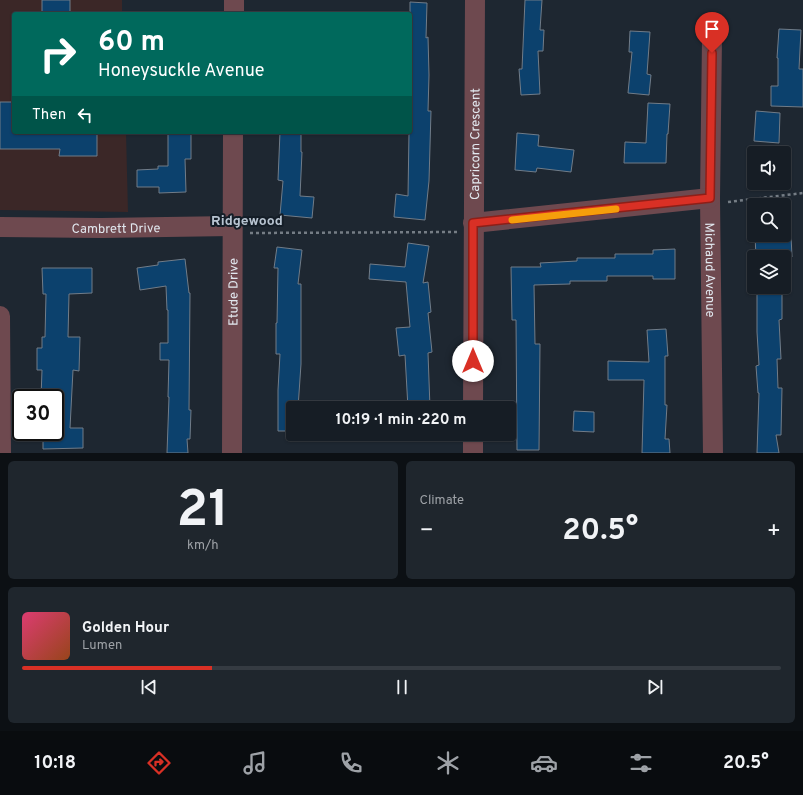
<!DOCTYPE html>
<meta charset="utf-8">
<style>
:root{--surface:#161d25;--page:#1f262d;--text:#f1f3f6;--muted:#9ea2a7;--line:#353b42;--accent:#d93025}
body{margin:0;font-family:Overpass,sans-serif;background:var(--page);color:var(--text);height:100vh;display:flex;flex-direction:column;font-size:15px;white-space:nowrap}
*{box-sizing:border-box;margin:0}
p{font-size:13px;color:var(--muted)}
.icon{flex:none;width:22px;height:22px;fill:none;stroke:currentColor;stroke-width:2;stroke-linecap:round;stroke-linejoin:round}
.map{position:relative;height:453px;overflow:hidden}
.side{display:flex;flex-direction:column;gap:8px;padding:8px;background:#0c1014;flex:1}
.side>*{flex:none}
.guide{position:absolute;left:12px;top:12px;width:400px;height:122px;border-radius:4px;box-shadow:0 1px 3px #0004,0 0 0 1px var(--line);background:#00695c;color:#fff;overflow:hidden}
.fabs{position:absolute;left:747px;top:146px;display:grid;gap:8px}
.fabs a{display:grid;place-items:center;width:44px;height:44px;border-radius:4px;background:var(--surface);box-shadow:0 1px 3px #0004,0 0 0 1px var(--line);font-size:20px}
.speed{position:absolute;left:12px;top:389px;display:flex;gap:8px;font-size:20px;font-weight:700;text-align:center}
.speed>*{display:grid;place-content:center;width:52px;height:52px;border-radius:50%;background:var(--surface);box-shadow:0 1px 3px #0004,0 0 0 1px var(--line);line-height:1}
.speed .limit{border:2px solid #111;border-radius:6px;background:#fff;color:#111}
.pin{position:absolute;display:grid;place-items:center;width:34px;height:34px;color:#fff;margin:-41px -17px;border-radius:50% 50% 50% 0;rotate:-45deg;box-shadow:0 0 4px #0007}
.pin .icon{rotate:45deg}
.me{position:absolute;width:44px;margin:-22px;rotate:0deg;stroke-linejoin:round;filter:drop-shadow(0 0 3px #0008)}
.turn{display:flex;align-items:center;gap:14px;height:84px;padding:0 20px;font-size:18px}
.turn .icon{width:52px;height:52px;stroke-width:2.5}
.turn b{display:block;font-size:28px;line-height:34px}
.then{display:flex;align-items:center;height:38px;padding:0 20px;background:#0003;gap:8px;font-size:15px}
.big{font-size:30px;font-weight:700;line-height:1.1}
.side .widget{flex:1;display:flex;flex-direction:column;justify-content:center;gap:6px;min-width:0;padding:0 14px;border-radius:6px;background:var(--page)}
.side .dial{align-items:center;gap:0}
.dial b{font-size:52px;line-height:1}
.song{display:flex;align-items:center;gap:12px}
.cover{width:48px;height:48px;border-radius:6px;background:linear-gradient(135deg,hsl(340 70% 55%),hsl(20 70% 35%))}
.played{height:4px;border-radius:2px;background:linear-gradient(90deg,var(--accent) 25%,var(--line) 25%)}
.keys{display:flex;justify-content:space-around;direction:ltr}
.heat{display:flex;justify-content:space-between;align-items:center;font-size:22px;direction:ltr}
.side .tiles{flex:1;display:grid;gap:8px;grid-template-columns:1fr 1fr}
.widget:last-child{grid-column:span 2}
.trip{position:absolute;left:286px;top:401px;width:230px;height:40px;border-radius:4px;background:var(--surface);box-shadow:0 1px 3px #0004,0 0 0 1px var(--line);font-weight:700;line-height:40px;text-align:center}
.tab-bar{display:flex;height:64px;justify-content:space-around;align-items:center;background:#090c0f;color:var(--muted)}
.tab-bar .icon{width:28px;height:28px}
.tab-bar .active{color:var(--accent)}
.tab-bar b{font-size:18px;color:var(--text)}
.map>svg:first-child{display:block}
.education{fill:#3b2727}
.building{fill:#0c416d;stroke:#717c88}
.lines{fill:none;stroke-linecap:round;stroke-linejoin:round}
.path{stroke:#757d85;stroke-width:2.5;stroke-dasharray:3 3;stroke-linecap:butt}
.minor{stroke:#6e494f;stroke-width:20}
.route-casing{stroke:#8d1f18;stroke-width:10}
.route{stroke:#d93025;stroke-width:7}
.slow{stroke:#f59e0b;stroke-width:7}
.labels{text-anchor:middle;stroke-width:4;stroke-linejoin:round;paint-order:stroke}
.street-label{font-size:13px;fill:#e1e7ee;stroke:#141d27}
.neighbourhood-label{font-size:14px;font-weight:bold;fill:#b8c4d1;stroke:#141d27}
</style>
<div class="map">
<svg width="803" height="453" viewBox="0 0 803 453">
<rect width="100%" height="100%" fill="#1e2731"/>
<!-- education -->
<path class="education" d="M0 0H122V14H14V132H126L128 212 0 210Z"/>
<!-- building -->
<path class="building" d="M42 0H70V14H42Z
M525 0H542L540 30H544L543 51H538L540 94 521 95 519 69H522Z
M410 2 427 3 426 38 428 37 429 75 428 111H431L429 181 425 220 394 217 396 194 408 196 409 132H410Z
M779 29 801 30 799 69H803V107L771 106V86H778V58H777Z
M630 31 650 32 647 74 651 75 649 95 628 93 632 52H629Z
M0 102H14V132H97V156H59L60 149H0Z
M648 103 670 104 668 134H667L666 163H624L625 142 646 143Z
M756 111 780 113 779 143 754 141Z
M168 132H191V159H185L186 192 159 193V187H137V170L158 169V166H168Z
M280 132H301V152H302L300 196 314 197 312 218 280 215 283 181 278 180Z
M517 133 539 135 538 146 574 150 571 172 537 168 536 172 515 170Z
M755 235H791L792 257H756Z
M408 243 429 246 423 283 428 282 431 312 428 313 432 352 428 353 430 408H408L405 355 399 356 396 328 410 327 406 282 369 279 370 264 405 267Z
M277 247 302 250 298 284H301V364L298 408H293V431H278V390L280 354H276V323H277L278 268H274Z
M675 249V279H653V276H607V281H570V284L534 285 535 344H540L539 450H517L516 320H512L511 267H541L540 263 577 261V258H615V254H653V250Z
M185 259 189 293H190L189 410H191L190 439H187L188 453H167L169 397H168L169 360H160V343H168V310H167L166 286 140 290 137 268 158 265V262Z
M42 268H92V293L69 294 68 337H80L79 371 73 370 70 428H83V448L43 449V432H55V398H41L42 370H37V348H42V337H45L46 294H43Z
M782 289V319L779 320 781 359H777L778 388H782L781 435H776L779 453H757L759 393H758L756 366 759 365 757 332V290Z
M666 329 668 356H665V405H667L665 439H669L670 453H642L644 380H608V361L649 362 647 330Z
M574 411 594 412V432L573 431Z"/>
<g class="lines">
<!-- path -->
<path class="path" d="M728 202 803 193
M250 233 457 232"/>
<!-- minor -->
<g class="minor">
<path d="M234 14V0"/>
<path id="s1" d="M712 38 710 198 713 453"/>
<path d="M473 223 710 198"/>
<path id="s2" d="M0 227 101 228 232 226"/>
<path d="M0 316 1 453"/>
<path id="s3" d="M473 408 475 0"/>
<path id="s4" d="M232 453 233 132"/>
<path d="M473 453V434"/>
</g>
</g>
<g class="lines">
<defs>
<path id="route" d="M473 361V223L710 198 712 53"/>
</defs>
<!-- route casing -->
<use href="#route" class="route-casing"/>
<!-- route -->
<use href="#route" class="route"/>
<!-- slow -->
<path class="slow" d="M512 220 616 209"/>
</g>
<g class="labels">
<!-- street labels -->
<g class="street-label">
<text dy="5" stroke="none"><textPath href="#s3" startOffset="264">Capricorn Crescent</textPath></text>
<text dy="5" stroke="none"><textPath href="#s2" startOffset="116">Cambrett Drive</textPath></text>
<text dy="5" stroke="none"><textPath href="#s1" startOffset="232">Michaud Avenue</textPath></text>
<text dy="5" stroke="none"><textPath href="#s4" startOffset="161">Etude Drive</textPath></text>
</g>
<!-- neighbourhood labels -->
<g class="neighbourhood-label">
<text x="247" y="225">Ridgewood</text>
</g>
</g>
</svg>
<div class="fabs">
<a><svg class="icon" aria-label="sound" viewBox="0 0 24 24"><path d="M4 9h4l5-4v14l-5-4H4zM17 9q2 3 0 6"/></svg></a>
<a><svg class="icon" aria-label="search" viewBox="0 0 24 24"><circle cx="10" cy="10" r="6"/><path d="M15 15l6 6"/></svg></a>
<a><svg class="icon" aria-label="layers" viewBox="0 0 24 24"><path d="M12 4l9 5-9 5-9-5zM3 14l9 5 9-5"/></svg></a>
</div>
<div class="speed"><div class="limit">30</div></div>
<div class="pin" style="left:712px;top:53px;background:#d93025"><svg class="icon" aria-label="arrive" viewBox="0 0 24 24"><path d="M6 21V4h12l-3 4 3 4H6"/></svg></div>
<svg class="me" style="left:473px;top:361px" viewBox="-20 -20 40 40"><circle r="19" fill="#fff"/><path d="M0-13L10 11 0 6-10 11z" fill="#d93025"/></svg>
<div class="trip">10:19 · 1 min · 220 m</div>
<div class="guide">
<div class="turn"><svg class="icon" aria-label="right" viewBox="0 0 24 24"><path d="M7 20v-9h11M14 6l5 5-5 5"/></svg><div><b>60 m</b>Honeysuckle Avenue</div></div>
<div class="then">Then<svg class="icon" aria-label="left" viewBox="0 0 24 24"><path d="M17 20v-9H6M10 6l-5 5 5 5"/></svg></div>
</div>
</div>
<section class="side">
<div class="tiles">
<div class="widget dial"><b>21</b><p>km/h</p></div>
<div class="widget"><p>Climate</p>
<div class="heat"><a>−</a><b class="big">20.5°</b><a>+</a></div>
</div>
<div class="widget">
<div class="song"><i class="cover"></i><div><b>Golden Hour</b><p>Lumen</p></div></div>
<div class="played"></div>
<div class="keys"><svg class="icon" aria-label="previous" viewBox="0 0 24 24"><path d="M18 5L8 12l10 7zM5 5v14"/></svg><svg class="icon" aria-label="pause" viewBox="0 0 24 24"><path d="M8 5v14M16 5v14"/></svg><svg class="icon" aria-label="next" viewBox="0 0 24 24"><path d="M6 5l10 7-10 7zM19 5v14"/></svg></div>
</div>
</div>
</section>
<nav class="tab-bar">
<b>10:18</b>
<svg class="icon active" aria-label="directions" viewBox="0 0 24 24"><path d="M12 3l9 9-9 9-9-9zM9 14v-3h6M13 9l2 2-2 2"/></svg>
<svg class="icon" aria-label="music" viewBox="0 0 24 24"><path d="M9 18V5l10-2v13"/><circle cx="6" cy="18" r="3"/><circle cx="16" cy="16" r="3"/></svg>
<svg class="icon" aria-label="phone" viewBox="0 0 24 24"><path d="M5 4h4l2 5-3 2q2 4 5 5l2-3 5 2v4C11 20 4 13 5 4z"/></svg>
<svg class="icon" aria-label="climate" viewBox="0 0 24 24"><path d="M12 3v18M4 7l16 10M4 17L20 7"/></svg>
<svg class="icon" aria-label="car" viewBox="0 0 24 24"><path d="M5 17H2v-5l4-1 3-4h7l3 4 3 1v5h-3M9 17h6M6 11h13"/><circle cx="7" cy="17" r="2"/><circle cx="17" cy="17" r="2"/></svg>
<svg class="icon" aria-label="filters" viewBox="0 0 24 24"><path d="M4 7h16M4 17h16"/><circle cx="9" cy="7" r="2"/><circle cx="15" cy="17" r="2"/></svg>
<b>20.5°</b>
</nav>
